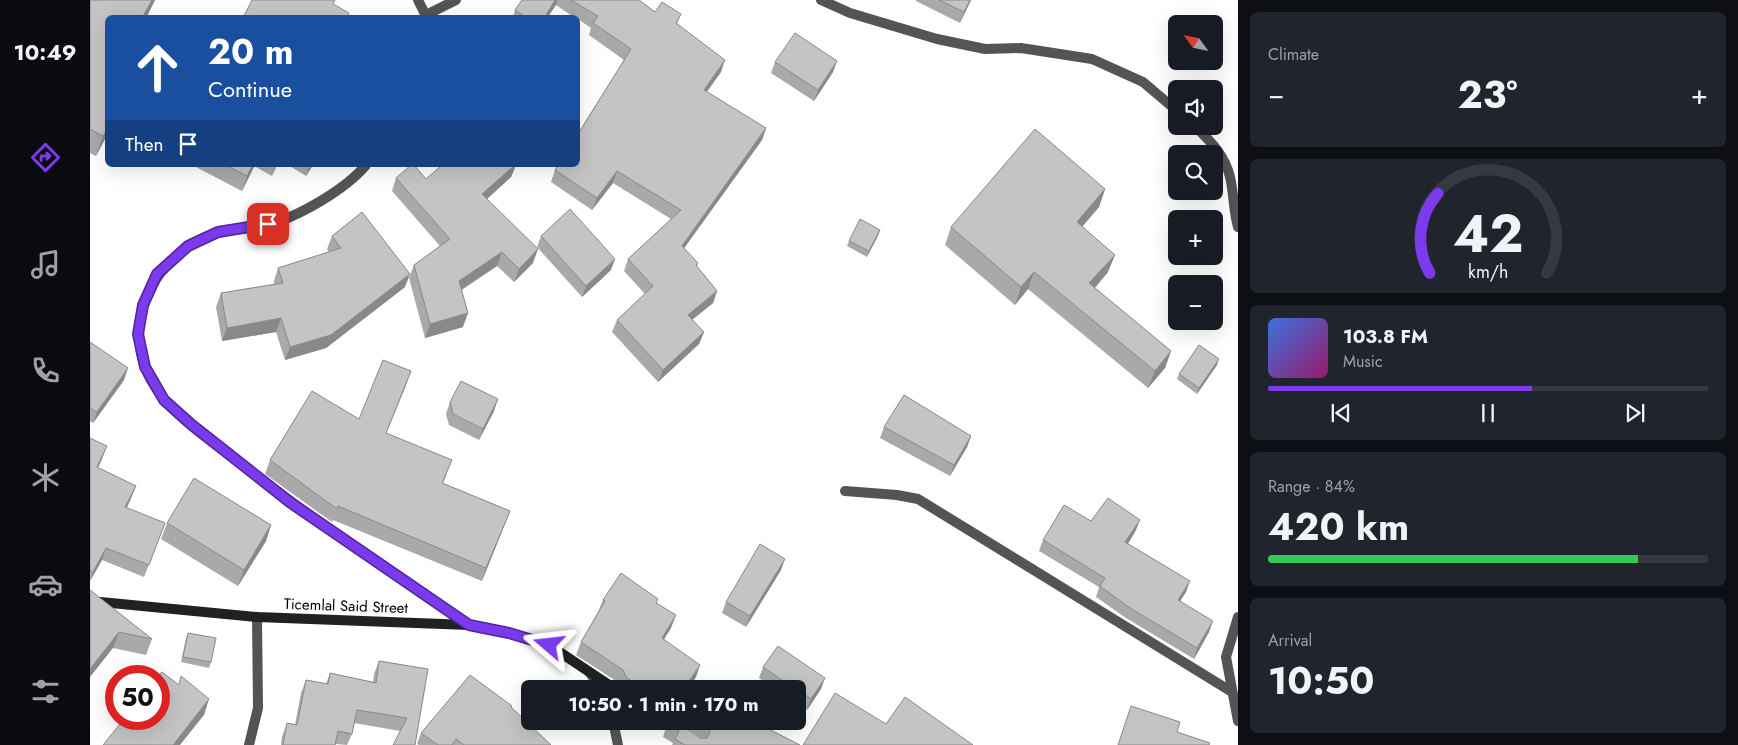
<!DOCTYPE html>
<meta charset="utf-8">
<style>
:root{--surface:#171b24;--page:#20242c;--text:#f1f3f6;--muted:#9ea1a6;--line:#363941;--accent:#7c3aed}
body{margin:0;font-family:Jost,sans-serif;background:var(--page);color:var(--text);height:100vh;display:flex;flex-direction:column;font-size:19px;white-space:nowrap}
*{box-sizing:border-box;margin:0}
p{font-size:16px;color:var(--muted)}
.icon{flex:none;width:28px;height:28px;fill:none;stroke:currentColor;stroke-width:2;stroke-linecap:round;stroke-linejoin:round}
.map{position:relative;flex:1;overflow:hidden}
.drawer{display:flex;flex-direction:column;gap:12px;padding:12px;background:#0d0f14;width:500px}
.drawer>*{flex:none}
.guide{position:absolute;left:15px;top:15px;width:475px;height:152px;border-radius:8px;box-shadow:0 5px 20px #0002;background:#1a4fa0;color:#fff;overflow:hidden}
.needle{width:32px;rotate:303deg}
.buttons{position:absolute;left:1078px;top:15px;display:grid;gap:10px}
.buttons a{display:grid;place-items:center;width:55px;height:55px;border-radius:8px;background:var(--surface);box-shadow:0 5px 20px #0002;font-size:25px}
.speed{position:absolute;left:15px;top:665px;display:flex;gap:10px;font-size:25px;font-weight:700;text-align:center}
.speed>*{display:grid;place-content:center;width:65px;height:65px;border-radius:50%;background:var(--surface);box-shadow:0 5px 20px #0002;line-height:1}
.speed .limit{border:8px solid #d22;background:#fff;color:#111}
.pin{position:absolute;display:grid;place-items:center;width:42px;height:42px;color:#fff;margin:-21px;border-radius:10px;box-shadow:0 2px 8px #0006}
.me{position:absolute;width:55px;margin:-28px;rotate:287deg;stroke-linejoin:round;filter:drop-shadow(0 0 4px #0008)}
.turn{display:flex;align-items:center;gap:18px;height:105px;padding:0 20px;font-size:22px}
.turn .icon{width:65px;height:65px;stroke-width:2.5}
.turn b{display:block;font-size:35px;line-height:42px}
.then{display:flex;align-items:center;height:48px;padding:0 20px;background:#0003;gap:10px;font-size:19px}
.big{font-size:38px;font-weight:700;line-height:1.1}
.drawer .card{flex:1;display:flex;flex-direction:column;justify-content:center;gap:8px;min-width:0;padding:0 18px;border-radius:8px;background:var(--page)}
.drawer .dial{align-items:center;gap:0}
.dial svg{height:130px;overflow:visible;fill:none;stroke:var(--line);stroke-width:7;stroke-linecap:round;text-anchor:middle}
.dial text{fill:var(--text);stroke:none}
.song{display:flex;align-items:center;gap:15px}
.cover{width:60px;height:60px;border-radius:8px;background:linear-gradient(135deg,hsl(220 70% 55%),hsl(320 70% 35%))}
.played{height:5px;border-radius:2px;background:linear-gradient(90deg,var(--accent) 60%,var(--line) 60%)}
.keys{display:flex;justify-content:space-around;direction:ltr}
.heat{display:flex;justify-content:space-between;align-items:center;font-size:28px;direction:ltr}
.charge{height:8px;border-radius:4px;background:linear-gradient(90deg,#34c759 84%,var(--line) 0)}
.trip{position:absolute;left:431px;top:680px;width:285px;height:50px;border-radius:8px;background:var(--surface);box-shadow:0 5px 20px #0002;font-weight:700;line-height:50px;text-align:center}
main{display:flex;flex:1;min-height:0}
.tabs{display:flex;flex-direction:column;width:90px;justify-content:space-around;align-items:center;background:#090b0e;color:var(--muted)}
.tabs .icon{width:35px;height:35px}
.tabs .on{color:var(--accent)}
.tabs b{font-size:22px;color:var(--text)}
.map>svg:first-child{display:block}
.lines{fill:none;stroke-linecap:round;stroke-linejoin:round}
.street{stroke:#545454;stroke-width:10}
.secondary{stroke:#212121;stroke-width:10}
.wall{fill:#a9a9a9}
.shaded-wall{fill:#898989}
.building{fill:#c4c4c4;stroke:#898989}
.route-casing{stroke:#51269a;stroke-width:12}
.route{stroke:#7c3aed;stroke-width:9}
.labels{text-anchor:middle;stroke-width:5;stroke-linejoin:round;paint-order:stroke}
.street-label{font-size:15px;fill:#000;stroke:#fff}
</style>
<main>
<nav class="tabs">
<b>10:49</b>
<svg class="icon on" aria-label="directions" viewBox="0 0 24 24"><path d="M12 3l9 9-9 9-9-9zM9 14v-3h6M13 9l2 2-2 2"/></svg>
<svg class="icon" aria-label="music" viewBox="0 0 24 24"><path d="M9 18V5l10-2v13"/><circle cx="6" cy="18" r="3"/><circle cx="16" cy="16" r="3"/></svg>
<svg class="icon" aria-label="phone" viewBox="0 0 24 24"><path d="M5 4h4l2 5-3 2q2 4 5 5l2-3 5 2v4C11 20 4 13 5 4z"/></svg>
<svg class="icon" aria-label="climate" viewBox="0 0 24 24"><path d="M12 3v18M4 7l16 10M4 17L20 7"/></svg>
<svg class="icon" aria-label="car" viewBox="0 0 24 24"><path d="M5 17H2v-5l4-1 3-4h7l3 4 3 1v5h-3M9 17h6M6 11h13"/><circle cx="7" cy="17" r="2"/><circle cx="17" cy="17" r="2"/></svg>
<svg class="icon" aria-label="filters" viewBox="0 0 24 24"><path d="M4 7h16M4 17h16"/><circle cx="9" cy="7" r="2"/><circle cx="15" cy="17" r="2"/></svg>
</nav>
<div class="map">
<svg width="1148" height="745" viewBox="0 0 1148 745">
<rect width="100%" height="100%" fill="#fff"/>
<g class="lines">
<!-- street -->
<path class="street" d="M328 0 337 18
M731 0 760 13 847 39 895 49 931 48 1002 59 1053 82 1086 110
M336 15 366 0
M1105 126C1120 141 1135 155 1140 177 1144 193 1143 210 1148 227
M276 165C256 189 207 218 176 225 150 230 119 230 97 247 60 274 38 321 55 367 70 409 116 436 150 463 223 520 302 572 379 625
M755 491 807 495 828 499 1142 692
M1148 617 1136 657 1148 721
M500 673 511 689
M523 721 528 745
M159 745 168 708 167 617"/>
<!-- secondary -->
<path class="secondary" d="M0 601 167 617 379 625 419 633 459 645 525 689
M574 721 609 745"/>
</g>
<!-- wall -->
<path class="wall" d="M0 0H65L56 18H18V140L15 139 6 156 0 153Z
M432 0H549L565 12 591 14 587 24 631 72 617 92 676 128 672 140 594 248 608 263 607 267 627 291 623 303 602 320 614 332 609 344 568 382 522 332 527 320 555 294 534 271 538 259 581 219 523 183 502 210 461 182 465 170 534 60 499 35 501 28 488 19V18H485L466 5 457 18H423L425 10Z
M826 0H881L870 23 826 1Z
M685 62 743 72 724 101 681 73Z
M102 165H187L182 176 164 166 152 191Z
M198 165H223L216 176Z
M352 165H426L421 177 397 199 443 263 424 282 407 266 372 290 373 327 335 338 319 278 324 265 350 246 302 191 306 178 336 179Z
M1015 189 1009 207 992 226 1018 272 1005 288 1081 351 1075 368 1058 388 938 289 925 305 855 245 861 227Z
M790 230 777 257 757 246 759 241Z
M242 236 315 287 236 348 195 360 186 332 132 341 126 307 131 293 184 284V281L188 268 239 252 237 249Z
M451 236 521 270 492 297 447 247Z
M0 342 34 380 3 423 0 421Z
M1127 365 1107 394 1087 379 1089 374Z
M316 385 296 433 357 474 353 483 420 511 392 581 243 520 242 522 175 474 180 460 269 419Z
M360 402 404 411 389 440 359 425 356 414Z
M794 427 881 436 877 447 860 476 790 438Z
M0 438 12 459 8 468 46 486 37 508 75 523 54 577 12 560 0 581Z
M1001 521 1046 530 1038 544 1096 592 1090 601 1119 632 1104 659 1036 618 1006 597 1009 587 949 551 953 540Z
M77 523 181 525 176 541 148 586 71 539Z
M691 570 656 627 632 613 636 602Z
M0 590 62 639 56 655 23 648Z
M513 600 567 603 581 628 574 639 606 677 602 683 611 689H532L529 683 486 655 491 642 508 612Z
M98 633 121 662 119 668 91 662 96 638Z
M289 661 338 669 325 745 310 731 264 723 262 734 257 745 246 744 245 745H191L192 737 197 723 205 725 211 693 216 680 236 684 240 673 283 682 284 674Z
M673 667 731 689 717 710 708 704V689H685L669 678Z
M422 708 461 745H329L327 744 331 733Z
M587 721H663L710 745H582L583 743 573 737 577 724 611 738Z"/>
<!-- shaded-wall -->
<path class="shaded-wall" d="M62 0H65L56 18H52Z
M465 0H468L466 5 457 18H454Z
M880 0H881L870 23 874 12Z
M635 60 631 72 609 102 614 90Z
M747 61 743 72 724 101 728 90Z
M18 128V133L15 139 6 156 13 136Z
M676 128 672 140 587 258 592 246Z
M163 165H165L152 191 157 176Z
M186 165H187L182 176Z
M220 165H223L216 176Z
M425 165H426L421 177 387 208 392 194Z
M527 171 523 183 502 210 507 198Z
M1015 189 1009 207 981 240 987 222Z
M790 230 788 236 777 257 779 251Z
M448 249 443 263 424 282 429 269Z
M412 252 407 266 364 294 369 281Z
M1025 255 1018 272 993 301 999 283Z
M525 259 521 270 492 297 496 286Z
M944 272 938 289 925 305 931 287Z
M320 274 315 287 236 348 195 360 200 347Z
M627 291 623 303 593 327 598 315Z
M378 313 373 327 335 338 340 324Z
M191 318 186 332 132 341 137 328Z
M614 332 609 344 568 382 573 370Z
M1081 351 1075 368 1058 388 1065 371Z
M1129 359 1127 365 1107 394 1109 388Z
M38 368 34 380 3 423 7 412Z
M321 371 316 385 291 446 296 433Z
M408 399 404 411 389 440 393 429Z
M881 436 877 447 860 476 864 465Z
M17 446 12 459 2 479 7 467Z
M46 486 41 498 31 520 35 507Z
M420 511 415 524 392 581 396 568Z
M1050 520 1046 530 1032 553 1035 542Z
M181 525 176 541 148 586 154 570Z
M16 548 12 560 0 581 3 572Z
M695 559 691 570 656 627 660 616Z
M1100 581 1096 592 1084 611 1088 600Z
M586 615 581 628 567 650 572 638Z
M1123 621 1119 632 1104 659 1107 648Z
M29 632 23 648 0 677V669Z
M610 665 606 677 598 689 599 681Z
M735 678 731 689 717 710 721 699Z
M119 699 114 715 90 745H83Z"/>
<!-- building -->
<path class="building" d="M0 0H62L52 18H18V128L13 136 0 129Z
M162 0H245L243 4 259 13 256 18H153Z
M432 0H465L454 18H437L425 10Z
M481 0H549L565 12 572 2 591 14 586 23 635 60 614 90 676 128 592 246 608 263 606 265 627 291 598 315 614 332 573 370 527 320 563 286 538 259 591 210 527 171 507 198 465 170 468 165H488V134L541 49 503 23 508 16Z
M849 0H880L874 12Z
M705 33 747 61 728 90 685 62Z
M945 129 1015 189 987 222 1025 255 999 283 1081 351 1065 371 944 272 931 287 861 227Z
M136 165H163L157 176Z
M321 165H324L336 179 352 165H425L392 194 448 249 429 269 412 252 369 281 378 313 340 324 324 265 360 239 306 178Z
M480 209 525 259 496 286 451 236Z
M272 212 320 274 241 335 200 347 191 318 137 328 131 293 193 283 188 268 251 248 242 236Z
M770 219 790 230 779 251 759 241Z
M0 342 38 368 7 412 0 408Z
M1109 345 1129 359 1109 388 1089 374Z
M293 360 321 371 296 433 362 460 352 483 420 511 396 568 248 506 247 509 180 460 222 391 269 419Z
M371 381 408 399 393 429 363 414 360 402Z
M814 395 881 436 864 465 794 427Z
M0 438 17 446 7 467 46 486 35 507 75 523 59 565 16 548 3 572 0 571Z
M104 478 181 525 154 570 77 523Z
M1018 498 1050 520 1035 542 1100 581 1088 600 1123 621 1107 648 1040 608 1010 586 1015 578 953 540 974 505 1001 521Z
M670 544 695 559 660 616 636 602Z
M531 573 568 599 566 603 586 615 572 638 610 665 599 681 611 689H554L536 677 533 670 491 642 515 601 513 600Z
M0 590 62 639 29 632 0 669Z
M98 633 126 638 121 662 93 657Z
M688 646 735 678 721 699 708 690V689H705L673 667Z
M289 661 338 669 325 745H303L317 718 267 710 262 734 248 731 245 745H193L197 723 207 725 216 680 238 684 240 673 286 683Z
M72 672 89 685 91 676 119 699 83 745H13L34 719H69V676H68Z
M380 675 422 706 421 707 461 745H374L366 739 362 745H348L331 733Z
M745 693 796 724 815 697 883 745H713Z
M1041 706 1090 722 1087 732 1120 743 1119 745H1028Z
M579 721H586L610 738H617L620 732 618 727 610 721H663L710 745H595L585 739 589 731 577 724Z"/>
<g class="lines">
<defs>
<path id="route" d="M178 224 128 232 98 246 67 274 53 305 48 334 55 367 74 400 102 425 201 503 379 625 419 633 459 645"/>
</defs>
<!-- route casing -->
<use href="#route" class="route-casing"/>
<!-- route -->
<use href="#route" class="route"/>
</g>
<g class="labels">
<!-- street labels -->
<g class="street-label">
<text transform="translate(256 606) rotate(2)" y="5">Ticemlal Said Street</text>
</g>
</g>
</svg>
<div class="buttons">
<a><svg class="needle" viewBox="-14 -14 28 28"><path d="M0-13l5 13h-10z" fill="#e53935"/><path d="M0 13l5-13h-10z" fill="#9ea1a6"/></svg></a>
<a><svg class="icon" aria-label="sound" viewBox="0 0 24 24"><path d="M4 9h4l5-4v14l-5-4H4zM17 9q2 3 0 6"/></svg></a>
<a><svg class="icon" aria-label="search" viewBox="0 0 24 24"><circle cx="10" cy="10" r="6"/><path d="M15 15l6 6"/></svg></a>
<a>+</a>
<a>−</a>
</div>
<div class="speed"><div class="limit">50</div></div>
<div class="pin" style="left:178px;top:224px;background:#d93025"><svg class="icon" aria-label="arrive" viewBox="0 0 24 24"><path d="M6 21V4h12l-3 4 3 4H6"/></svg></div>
<svg class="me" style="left:459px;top:645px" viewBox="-20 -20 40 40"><path d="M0-17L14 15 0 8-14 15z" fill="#7c3aed" stroke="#fff" stroke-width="4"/></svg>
<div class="trip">10:50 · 1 min · 170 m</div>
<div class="guide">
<div class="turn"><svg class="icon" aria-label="ahead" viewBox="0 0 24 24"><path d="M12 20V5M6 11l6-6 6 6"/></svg><div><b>20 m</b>Continue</div></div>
<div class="then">Then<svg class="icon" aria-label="arrive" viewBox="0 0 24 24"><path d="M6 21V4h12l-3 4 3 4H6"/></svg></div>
</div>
</div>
<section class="drawer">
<div class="card"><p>Climate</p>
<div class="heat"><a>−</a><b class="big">23°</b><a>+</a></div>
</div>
<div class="card dial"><svg viewBox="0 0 100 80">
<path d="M14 69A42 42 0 1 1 86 69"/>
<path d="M14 69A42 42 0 0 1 19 20" stroke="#7c3aed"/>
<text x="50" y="56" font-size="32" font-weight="700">42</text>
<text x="50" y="72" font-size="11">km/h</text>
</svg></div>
<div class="card">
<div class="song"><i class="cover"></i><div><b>103.8 FM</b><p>Music</p></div></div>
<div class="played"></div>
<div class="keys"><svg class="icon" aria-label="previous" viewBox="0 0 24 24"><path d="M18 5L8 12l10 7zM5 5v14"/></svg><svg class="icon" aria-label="pause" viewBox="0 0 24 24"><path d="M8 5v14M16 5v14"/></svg><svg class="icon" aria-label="next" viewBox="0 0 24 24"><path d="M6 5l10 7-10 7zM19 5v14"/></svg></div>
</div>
<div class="card"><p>Range · 84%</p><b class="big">420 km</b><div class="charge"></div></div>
<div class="card"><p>Arrival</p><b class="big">10:50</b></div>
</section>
</main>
